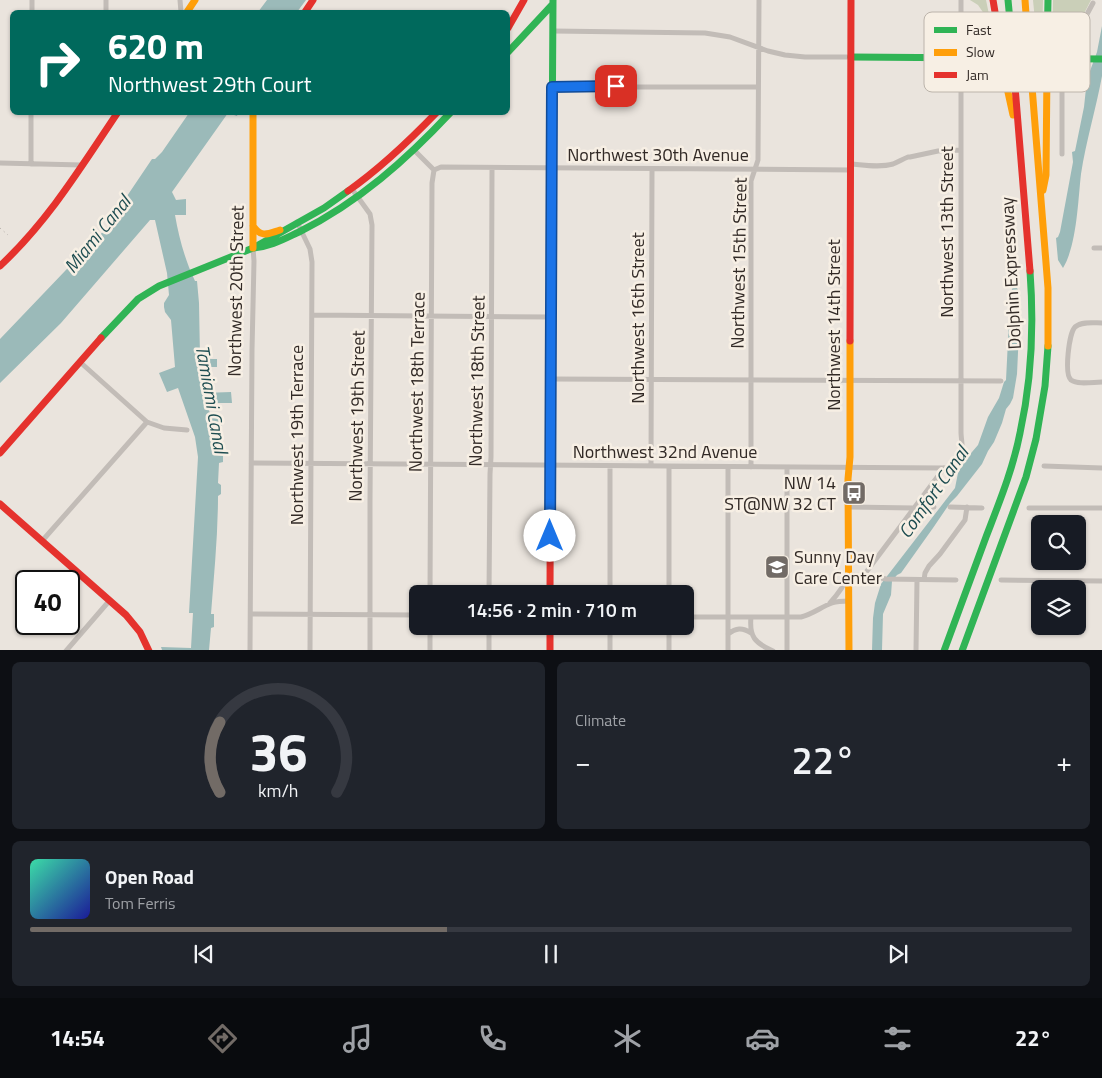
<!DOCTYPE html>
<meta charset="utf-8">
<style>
:root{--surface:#171b24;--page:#20242c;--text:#f1f3f6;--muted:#9ea1a6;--line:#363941;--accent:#726b66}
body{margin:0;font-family:"Titillium Web",sans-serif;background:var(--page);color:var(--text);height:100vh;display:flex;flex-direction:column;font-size:19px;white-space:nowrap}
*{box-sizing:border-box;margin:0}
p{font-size:16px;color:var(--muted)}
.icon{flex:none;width:28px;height:28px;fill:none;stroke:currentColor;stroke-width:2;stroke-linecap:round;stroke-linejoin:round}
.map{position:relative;height:650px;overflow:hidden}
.side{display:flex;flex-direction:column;gap:12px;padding:12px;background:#0d0f14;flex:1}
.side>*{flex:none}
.hud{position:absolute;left:10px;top:10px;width:500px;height:105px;border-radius:8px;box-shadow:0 1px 4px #0004;background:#00695c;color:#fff;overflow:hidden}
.controls{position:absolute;left:1031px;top:515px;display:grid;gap:10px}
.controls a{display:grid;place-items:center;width:55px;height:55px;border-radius:8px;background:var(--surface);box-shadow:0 1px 4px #0004;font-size:25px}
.speed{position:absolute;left:15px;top:570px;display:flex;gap:10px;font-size:25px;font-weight:700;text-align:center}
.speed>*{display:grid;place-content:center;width:65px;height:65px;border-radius:50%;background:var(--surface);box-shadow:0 1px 4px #0004;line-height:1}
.speed .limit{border:2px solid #111;border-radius:8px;background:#fff;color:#111}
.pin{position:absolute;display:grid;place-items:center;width:42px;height:42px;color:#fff;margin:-21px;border-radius:10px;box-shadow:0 2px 8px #0006}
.me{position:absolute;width:55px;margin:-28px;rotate:0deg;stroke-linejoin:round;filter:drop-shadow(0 0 4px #0008)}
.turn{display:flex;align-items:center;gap:18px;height:105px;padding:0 15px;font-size:22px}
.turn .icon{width:65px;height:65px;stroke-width:2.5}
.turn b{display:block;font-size:35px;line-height:42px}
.big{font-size:38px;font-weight:600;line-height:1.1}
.side .card{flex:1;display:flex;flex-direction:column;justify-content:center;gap:8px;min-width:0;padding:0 18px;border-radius:8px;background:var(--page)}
.side .dial{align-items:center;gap:0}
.dial svg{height:130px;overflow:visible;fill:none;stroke:var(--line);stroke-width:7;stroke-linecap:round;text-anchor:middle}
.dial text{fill:var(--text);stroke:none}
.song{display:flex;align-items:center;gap:15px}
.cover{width:60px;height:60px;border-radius:8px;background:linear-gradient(135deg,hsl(160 70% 55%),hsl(240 70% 35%))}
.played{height:5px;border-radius:2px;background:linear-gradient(90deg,var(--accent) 40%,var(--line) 40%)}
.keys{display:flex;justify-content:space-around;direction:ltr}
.heat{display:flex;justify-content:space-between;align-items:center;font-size:28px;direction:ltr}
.side .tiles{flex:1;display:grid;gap:12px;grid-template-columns:1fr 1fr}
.card:last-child{grid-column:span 2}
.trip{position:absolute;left:409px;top:585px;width:285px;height:50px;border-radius:8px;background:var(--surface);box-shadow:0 1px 4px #0004;font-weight:600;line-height:50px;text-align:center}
.tabs{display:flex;height:80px;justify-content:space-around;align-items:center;background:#090b0e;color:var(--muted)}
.tabs .icon{width:35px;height:35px}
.tabs .active{color:var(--accent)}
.tabs b{font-size:22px;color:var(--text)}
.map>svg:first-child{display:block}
.green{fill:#cacfb8}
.water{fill:#9bbab9}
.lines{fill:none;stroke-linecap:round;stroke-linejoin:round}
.street{stroke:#c2bcb7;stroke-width:5}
.fast{stroke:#30b455;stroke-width:7}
.slow{stroke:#ff9f0a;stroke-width:7}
.jam{stroke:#e5322d;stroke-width:7}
.rail{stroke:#aaa5a1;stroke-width:1;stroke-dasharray:1 4;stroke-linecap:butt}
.fast-bridge{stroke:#30b455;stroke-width:9}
.slow-bridge{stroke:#ff9f0a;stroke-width:9}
.jam-bridge{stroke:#e5322d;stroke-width:9}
.route-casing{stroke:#114b97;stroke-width:12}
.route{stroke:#1a73e8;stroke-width:9}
.labels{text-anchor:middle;stroke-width:5;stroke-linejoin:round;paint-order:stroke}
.street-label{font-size:18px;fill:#322a26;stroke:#f7efe4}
.poi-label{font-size:18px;fill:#322a26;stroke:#f7efe4;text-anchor:end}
.water-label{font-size:19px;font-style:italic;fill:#1e4d51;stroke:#f7efe4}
.key{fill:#f7efe4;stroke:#bcb4ab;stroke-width:1}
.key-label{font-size:14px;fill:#322a26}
</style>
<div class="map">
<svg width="1102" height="651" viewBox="0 0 1102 651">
<rect width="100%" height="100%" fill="#eae4dd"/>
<!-- green -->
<path class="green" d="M970 0H986L991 24 978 5Z
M1033 0H1043L1042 42H1037Z
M1053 0H1091L1076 29 1067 42 1066 51H1052Z"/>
<!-- water -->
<path class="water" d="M267 0H306L297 12H258Z
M1102 26C1102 41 1102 60 1102 76 1096 109 1086 141 1081 174 1078 200 1077 245 1063 268L1058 260 1056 238 1058 237 1060 232 1073 162 1072 152 1075 151 1084 107 1087 79 1097 52Z
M189 113H238L237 116 228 113 172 192 176 200 186 199V215H175C179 238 185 260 195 281H197L199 303 200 357 202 359H217V367H201L203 393 231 392 232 403H207L211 417H222V427H213L217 445H223V462L219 463 218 483 221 485V494L218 496C218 535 214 574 211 614H214V627L211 628 209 650H162L161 647 191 648 193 613H189L198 457 195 437 178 388 167 392 159 373 175 367 171 320 165 312 164 307V303L169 295 167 273 155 220H150L61 323 0 383V339L86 249 85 247C87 245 90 244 92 242 101 236 120 212 124 203L123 202 152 159H155L162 152Z
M1015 285 1020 293 1017 298 1019 304V331L1017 374 1013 398 1010 404 1006 409 1002 423 994 442 988 451 982 464 957 496 950 503 933 528 901 573 897 575 892 581 891 595 883 614 882 650 872 651 873 618 875 603 881 584 955 488 958 473 966 459 978 445 988 417 999 398 1004 382 1006 380 1010 300 1012 289Z"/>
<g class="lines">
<!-- street -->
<path class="street" d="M180 0 181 12
M32 12V0
M106 12V0
M553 31 705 33 730 37 768 51 785 55 805 57H851
M1078 58V31L1093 3
M552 87H758
M414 150 434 170
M1062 154V58
M0 163 82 165
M31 164V112
M851 164C864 165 880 168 893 164 898 162 903 159 908 157H910L938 151 961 150
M434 170 441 167 851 170
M352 189 370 214 372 225 370 502V651
M297 222 310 249 312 262 310 651
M1094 248H1102
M312 315 551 317
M1102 323C1094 323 1082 321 1075 327 1069 333 1064 374 1071 380 1078 385 1093 382 1102 382
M80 362 147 422 164 428 187 430
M551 379 1001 381
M251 463 944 468C948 468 953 468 957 466 966 460 961 441 961 432V0
M651 466 652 169
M1044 466 1102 468
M751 467V181L758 160 759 0
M849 507 914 508 934 507
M950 507 982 508
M1029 508H1102
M42 541 147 422
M864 575 944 468
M924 580 925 573 929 566 940 554 965 520 967 507
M1001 580 1102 581
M430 594 432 183 434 170
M489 594 490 474 491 457 492 168
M610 594V466
M669 594V467
M830 603C838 594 844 586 849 575L872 576 886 579 956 580
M251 614 418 615
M685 617H801C813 614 821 607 832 603 838 601 843 601 849 601
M751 617C749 637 755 643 773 651
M610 626V651
M728 634C736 628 742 627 751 633
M66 651 110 600
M250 651 252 350 254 261 253 248
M430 651V626
M489 651V626
M669 651V626
M728 651V467
M787 651V467
M916 651 917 580"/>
<!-- fast -->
<path class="fast" d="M1008 0 1012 42
M1047 49 1048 0
M508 52 552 5
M851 57 1102 59
M253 248C270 247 284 239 299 232 359 202 406 160 451 112
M551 318 553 0
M101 338 138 299 159 286 253 248 324 208 348 191
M944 651C958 613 972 575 986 537 999 503 1013 469 1020 433 1032 379 1034 325 1030 271
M962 651 1026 477 1036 439 1045 386 1048 346"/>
<!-- slow -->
<path class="slow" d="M1025 0 1028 42
M187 12 195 0
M1004 74 1013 115
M1031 74 1048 288V346
M253 112V248
M1043 190 1046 175 1047 68
M253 226C262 238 267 234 280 230
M849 651 848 479 850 457V341"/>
<!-- jam -->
<path class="jam" d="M993 0 1000 42
M305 12 313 0
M508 28 524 0
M1014 74 1030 271
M348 191C381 168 409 141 437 112
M0 266C49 220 81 167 118 112
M850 341 851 0
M0 453 101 338
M0 504 126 615 140 632 149 651
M550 594 551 318
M550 626V651"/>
<!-- rail -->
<path class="rail" d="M0 228 8 235"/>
<!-- fast-bridge -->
<path class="fast-bridge" d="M1028 42 1031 74"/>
<!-- slow-bridge -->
<path class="slow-bridge" d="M1000 42 1004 74"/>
<!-- jam-bridge -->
<path class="jam-bridge" d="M1012 42 1014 74
M1047 49V68"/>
</g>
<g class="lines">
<defs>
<path id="route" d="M550 536 552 87 616 86"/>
</defs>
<!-- route casing -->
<use href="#route" class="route-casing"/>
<!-- route -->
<use href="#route" class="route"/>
</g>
<!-- icons -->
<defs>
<symbol id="bus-square" viewBox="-11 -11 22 22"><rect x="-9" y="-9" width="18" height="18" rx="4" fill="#726b66" stroke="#f7efe4"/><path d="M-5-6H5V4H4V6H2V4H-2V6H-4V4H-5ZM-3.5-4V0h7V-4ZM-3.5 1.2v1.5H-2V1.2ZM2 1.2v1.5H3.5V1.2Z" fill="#fff"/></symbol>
<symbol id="school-square" viewBox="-11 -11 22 22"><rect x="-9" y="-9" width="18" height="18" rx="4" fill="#726b66" stroke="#f7efe4"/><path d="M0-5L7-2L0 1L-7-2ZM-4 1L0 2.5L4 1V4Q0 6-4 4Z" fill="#fff"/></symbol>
</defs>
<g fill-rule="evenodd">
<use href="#bus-square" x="840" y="479" width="28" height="28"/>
<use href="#school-square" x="763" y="553" width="28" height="28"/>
</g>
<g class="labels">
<!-- street labels -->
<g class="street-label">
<text x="658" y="161">Northwest 30th Avenue</text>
<text transform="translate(947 232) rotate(-90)" y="6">Northwest 13th Street</text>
<text transform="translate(739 263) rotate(-89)" y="6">Northwest 15th Street</text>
<text transform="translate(1011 273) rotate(-93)" y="6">Dolphin Expressway</text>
<text transform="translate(236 291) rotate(-89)" y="6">Northwest 20th Street</text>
<text transform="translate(638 318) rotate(-90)" y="6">Northwest 16th Street</text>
<text transform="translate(834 325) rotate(-90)" y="6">Northwest 14th Street</text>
<text transform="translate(477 381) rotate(-89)" y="6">Northwest 18th Street</text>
<text transform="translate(417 382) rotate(-89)" y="6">Northwest 18th Terrace</text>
<text transform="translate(357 416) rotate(-89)" y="6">Northwest 19th Street</text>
<text transform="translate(297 435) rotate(-90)" y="6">Northwest 19th Terrace</text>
<text x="665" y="458">Northwest 32nd Avenue</text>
</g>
<!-- poi labels -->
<g class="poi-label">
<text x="836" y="489">NW 14<tspan x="836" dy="21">ST@NW 32 CT</tspan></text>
<text x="794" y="563" text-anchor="start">Sunny Day<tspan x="794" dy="21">Care Center</tspan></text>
</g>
<!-- water labels -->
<g class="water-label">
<text transform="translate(97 234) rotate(-51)" y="7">Miami Canal</text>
<text transform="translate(212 399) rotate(80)" y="7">Tamiami Canal</text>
<text transform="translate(933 492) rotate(-55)" y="7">Comfort Canal</text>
</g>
</g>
<!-- legend -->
<rect x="924" y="12" width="166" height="80" rx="8" class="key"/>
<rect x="934" y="27" width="23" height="6" fill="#30b455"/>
<rect x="934" y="49" width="23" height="7" fill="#ff9f0a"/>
<rect x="934" y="72" width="23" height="6" fill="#e5322d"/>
<g class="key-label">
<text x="966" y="35">Fast</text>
<text x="966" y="57">Slow</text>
<text x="966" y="80">Jam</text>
</g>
</svg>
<div class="controls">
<a><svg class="icon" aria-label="search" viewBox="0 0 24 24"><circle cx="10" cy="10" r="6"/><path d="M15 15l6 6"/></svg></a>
<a><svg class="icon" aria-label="layers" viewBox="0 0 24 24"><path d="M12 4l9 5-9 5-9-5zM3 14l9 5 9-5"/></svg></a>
</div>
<div class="speed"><div class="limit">40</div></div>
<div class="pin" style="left:616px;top:86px;background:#d93025"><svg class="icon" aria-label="arrive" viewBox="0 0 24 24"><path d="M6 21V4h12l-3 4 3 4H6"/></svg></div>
<svg class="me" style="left:550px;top:536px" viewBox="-20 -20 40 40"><circle r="19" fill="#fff"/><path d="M0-13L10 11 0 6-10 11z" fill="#1a73e8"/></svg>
<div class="trip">14:56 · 2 min · 710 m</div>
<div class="hud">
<div class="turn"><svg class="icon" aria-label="right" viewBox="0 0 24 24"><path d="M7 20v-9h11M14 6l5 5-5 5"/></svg><div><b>620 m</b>Northwest 29th Court</div></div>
</div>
</div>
<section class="side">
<div class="tiles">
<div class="card dial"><svg viewBox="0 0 100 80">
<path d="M14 69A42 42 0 1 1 86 69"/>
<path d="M14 69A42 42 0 0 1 14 26" stroke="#726b66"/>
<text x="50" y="56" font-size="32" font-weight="700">36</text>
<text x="50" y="72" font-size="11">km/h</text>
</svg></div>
<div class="card"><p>Climate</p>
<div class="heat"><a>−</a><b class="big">22°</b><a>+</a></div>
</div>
<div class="card">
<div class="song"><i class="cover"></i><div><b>Open Road</b><p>Tom Ferris</p></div></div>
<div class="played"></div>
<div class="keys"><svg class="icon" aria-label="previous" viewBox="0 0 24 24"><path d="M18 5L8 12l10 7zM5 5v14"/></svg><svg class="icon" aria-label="pause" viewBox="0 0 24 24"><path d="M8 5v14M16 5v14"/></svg><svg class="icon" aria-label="next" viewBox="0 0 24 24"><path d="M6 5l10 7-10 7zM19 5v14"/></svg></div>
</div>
</div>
</section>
<nav class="tabs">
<b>14:54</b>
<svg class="icon active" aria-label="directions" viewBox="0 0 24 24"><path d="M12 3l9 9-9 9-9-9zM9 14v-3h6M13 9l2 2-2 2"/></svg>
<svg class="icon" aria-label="music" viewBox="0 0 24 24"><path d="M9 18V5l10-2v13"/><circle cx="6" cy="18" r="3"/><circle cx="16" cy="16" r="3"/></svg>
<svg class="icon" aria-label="phone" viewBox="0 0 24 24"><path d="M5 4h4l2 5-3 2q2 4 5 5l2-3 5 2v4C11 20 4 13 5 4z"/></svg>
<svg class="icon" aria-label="climate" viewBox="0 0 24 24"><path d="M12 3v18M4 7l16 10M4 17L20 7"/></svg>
<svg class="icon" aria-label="car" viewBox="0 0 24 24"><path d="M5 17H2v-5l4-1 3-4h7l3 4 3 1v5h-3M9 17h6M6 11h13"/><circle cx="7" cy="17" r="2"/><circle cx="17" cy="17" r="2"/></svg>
<svg class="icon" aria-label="filters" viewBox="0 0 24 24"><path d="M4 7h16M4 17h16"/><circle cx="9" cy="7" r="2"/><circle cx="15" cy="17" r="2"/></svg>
<b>22°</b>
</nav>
